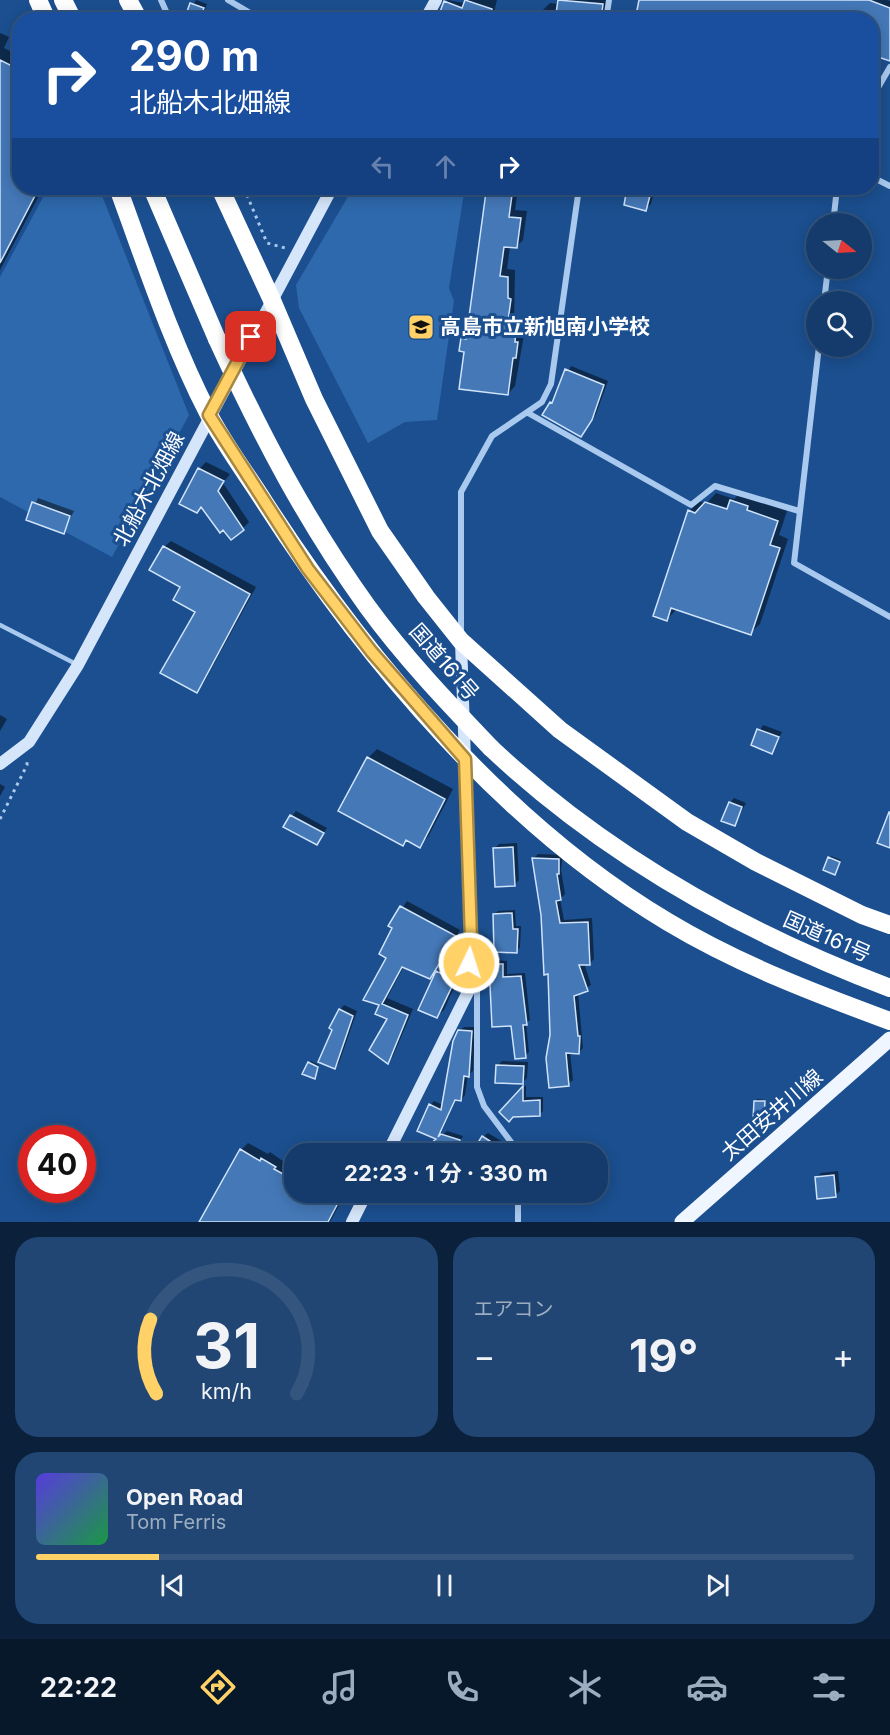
<!DOCTYPE html>
<html lang="ja">
<meta charset="utf-8">
<style>
:root{--surface:#143b6b;--page:#214673;--text:#f1f3f6;--muted:#9dadc1;--line:#33557e;--accent:#ffd166}
body{margin:0;font-family:Inter,"Noto Sans JP",sans-serif;background:var(--page);color:var(--text);height:100vh;display:flex;flex-direction:column;font-size:22px;white-space:nowrap}
*{box-sizing:border-box;margin:0}
p{font-size:20px;color:var(--muted)}
.icon{flex:none;width:33px;height:33px;fill:none;stroke:currentColor;stroke-width:2;stroke-linecap:round;stroke-linejoin:round}
.map{position:relative;height:1222px;overflow:hidden}
.side{display:flex;flex-direction:column;gap:15px;padding:15px;background:#0b203b;flex:1}
.side>*{flex:none}
.top-card{position:absolute;left:12px;top:12px;width:867px;height:183px;border-radius:24px;box-shadow:0 3px 15px #0003,0 0 0 2px var(--line);background:#1a4fa0;color:#fff;overflow:hidden}
.needle{width:39px;rotate:108deg}
.tools{position:absolute;left:806px;top:213px;display:grid;gap:12px}
.tools a{display:grid;place-items:center;width:66px;height:66px;border-radius:50%;background:var(--surface);box-shadow:0 3px 15px #0003,0 0 0 2px var(--line);font-size:30px}
.speed{position:absolute;left:18px;top:1125px;display:flex;gap:12px;font-size:30px;font-weight:700;text-align:center}
.speed>*{display:grid;place-content:center;width:78px;height:78px;border-radius:50%;background:var(--surface);box-shadow:0 3px 15px #0003,0 0 0 2px var(--line);line-height:1}
.speed .limit{border:9px solid #d22;background:#fff;color:#111}
.pin{position:absolute;display:grid;place-items:center;width:51px;height:51px;color:#fff;margin:-26px;border-radius:12px;box-shadow:0 3px 9px #0006}
.me{position:absolute;width:66px;margin:-33px;rotate:4deg;stroke-linejoin:round;filter:drop-shadow(0 0 4px #0008)}
.turn{display:flex;align-items:center;gap:21px;height:126px;padding:0 18px;font-size:27px}
.turn .icon{width:78px;height:78px;stroke-width:2.5}
.turn b{display:block;font-size:42px;line-height:51px}
.lanes{display:flex;align-items:center;height:57px;padding:0 18px;background:#0003;justify-content:center;gap:30px;direction:ltr}
.lanes .off{opacity:.35}
.big{font-size:45px;font-weight:700;line-height:1.1}
.side .card{flex:1;display:flex;flex-direction:column;justify-content:center;gap:9px;min-width:0;padding:0 21px;border-radius:24px;background:var(--page)}
.side .dial{align-items:center;gap:0}
.dial svg{height:156px;overflow:visible;fill:none;stroke:var(--line);stroke-width:7;stroke-linecap:round;text-anchor:middle}
.dial text{fill:var(--text);stroke:none}
.song{display:flex;align-items:center;gap:18px}
.cover{width:72px;height:72px;border-radius:9px;background:linear-gradient(135deg,hsl(250 70% 55%),hsl(140 70% 35%))}
.played{height:6px;border-radius:3px;background:linear-gradient(90deg,var(--accent) 15%,var(--line) 15%)}
.keys{display:flex;justify-content:space-around;direction:ltr}
.heat{display:flex;justify-content:space-between;align-items:center;font-size:33px;direction:ltr}
.side .tiles{flex:1;display:grid;gap:15px;grid-template-columns:1fr 1fr}
.card:last-child{grid-column:span 2}
.trip{position:absolute;left:284px;top:1143px;width:324px;height:60px;border-radius:24px;background:var(--surface);box-shadow:0 3px 15px #0003,0 0 0 2px var(--line);font-weight:700;line-height:60px;text-align:center}
.dock{display:flex;height:96px;justify-content:space-around;align-items:center;background:#08182b;color:var(--muted)}
.dock .icon{width:42px;height:42px}
.dock .selected{color:var(--accent)}
.dock b{font-size:27px;color:var(--text)}
.map>svg:first-child{display:block}
.green{fill:#2e69ad}
.shadow{fill:#0007}
.building{fill:#4478b7;stroke:#cfe3fa;stroke-width:1.5}
.lines{fill:none;stroke-linecap:round;stroke-linejoin:round}
.path{stroke:#a9c9ee;stroke-width:3;stroke-dasharray:3 4.5;stroke-linecap:butt}
.lane{stroke:#a9c9ee;stroke-width:4.5}
.street{stroke:#a9c9ee;stroke-width:6}
.secondary{stroke:#d6e6fa;stroke-width:12}
.primary{stroke:#f0f6ff;stroke-width:15}
.highway{stroke:#fff;stroke-width:18}
.highway-bridge{stroke:#fff;stroke-width:18}
.route-casing{stroke:#a68842;stroke-width:15}
.route{stroke:#ffd166;stroke-width:10}
.labels{text-anchor:middle;stroke-width:6;stroke-linejoin:round;paint-order:stroke}
.poi-label{font-size:21px;font-weight:bold;fill:#fff;stroke:#1b4f8f;text-anchor:start}
.street-label{font-size:21px;fill:#fff;stroke:#1b4f8f}
</style>
<div class="map">
<svg width="890" height="1222" viewBox="0 0 890 1222">
<rect width="100%" height="100%" fill="#1b4f8f"/>
<!-- green -->
<path class="green" d="M48 188H99L189 415 112 557 0 497V277Z
M353 188H431L464 193 449 288 454 301 437 420 405 422 368 443 299 308 296 285Z"/>
<!-- shadow -->
<path class="shadow" d="M196 0 207 4 201 20H185Z
M447 0 465 3 467 0H497L494 12 514 20H438Z
M560 0H610L607 20H540L542 11 550 3 559 4Z
M640 0H887L890 1V58L872 53V20H630L637 14Z
M0 33 9 37 4 48 20 56V188H43L0 270Z
M298 188H320L314 195Z
M488 188H518L515 210 527 211 523 240 516 247 510 246 507 269 515 270 514 322 523 323 521 335H524L515 386 508 394 466 351 462 339 468 333Z
M629 188H655L651 204 645 209 626 204Z
M571 366 608 381 596 414 581 435 544 414 556 398Z
M206 462 230 474 223 483 249 522 243 528H223L202 506 197 512 199 469Z
M741 492 755 501 787 511 779 535 788 539 760 624 750 633 676 610 667 619 690 511 699 501 706 504 716 493 734 499Z
M38 498 74 511 63 532 28 519Z
M171 541 256 587 203 684 196 691 197 611 164 547Z
M0 715 7 719 0 731Z
M763 725 782 732 772 752 753 744Z
M377 749 453 789 428 837 419 846 408 839 402 844 368 758Z
M0 784 5 787 0 796Z
M734 798 746 803 734 825 730 803Z
M296 811 327 828 317 843 285 826Z
M517 843 519 880 514 885 495 848 499 844Z
M538 854 563 855 561 870 565 894 560 899 564 920 592 918 594 959 590 963H584L591 985 578 993 583 1048 579 1052H570L573 1080 568 1084 551 1035 549 972 533 859Z
M831 856 841 860 836 871 829 858Z
M407 901 460 930 430 977 404 966 387 998 413 1009 393 1056 388 1062 389 1018 380 1004 394 928 390 926Z
M515 910 516 926H521L520 947 517 951 495 914 498 911Z
M495 960 507 961V974L525 973 530 1020 526 1023 529 1052 525 1056 491 964Z
M444 965 461 972 444 1010 436 1017 437 972Z
M344 1005 357 1011 339 1063 334 1068 340 1010Z
M464 1027H475L473 1071 468 1075 465 1095 461 1100 456 1099 439 1138 447 1131 463 1136 455 1151 438 1138 430 1105 434 1101 443 1105 459 1031Z
M311 1061 319 1065 314 1077 309 1063Z
M502 1061 528 1062 527 1078 523 1082 498 1065Z
M526 1085V1097H543V1111L539 1115 501 1112Z
M757 1099 766 1100 763 1119 756 1101Z
M488 1133 508 1145 502 1154 483 1137Z
M248 1143 268 1154 270 1152 294 1169V1192H338L344 1196 330 1222H200L241 1150Z
M838 1171 840 1191 836 1195 817 1177 821 1173Z"/>
<!-- building -->
<path class="building" d="M465 0 492 9 490 20H437L444 1 462 8Z
M558 0 603 4 601 20H555Z
M639 0H869L890 8V61L872 55V20H635Z
M190 3 204 8 199 20H184Z
M0 60 20 70V150L11 166 20 171V188H39L0 263Z
M627 188H652L646 211 624 205Z
M486 192 512 195 509 217 521 218 517 248 504 247 500 276 508 277V298L511 299 507 328 516 330 515 342H518L516 358H513L508 395 459 389 464 352 459 351 461 338 466 339Z
M565 369 604 385 592 420 581 437 542 415 550 402 552 403Z
M198 468 224 481 218 491 244 530 231 540 223 530 220 533 201 507 197 513 179 504Z
M730 500 748 506 747 510 778 521 770 545 780 548 751 635 671 608 667 621 653 616 688 510 695 513 705 502 727 509Z
M32 502 70 516 64 534 26 520Z
M163 546 250 594 197 693 160 673 195 612 173 600 180 587 149 570Z
M757 729 779 737 772 754 751 745Z
M367 757 445 799 420 848 406 840 403 846 338 811Z
M729 802 742 807 735 826 721 821Z
M889 812H890V848L877 843Z
M290 815 324 833 317 845 283 827Z
M513 847 515 886 495 887 493 848Z
M828 857 840 862 835 875 823 870Z
M532 858 559 859V874H557L561 900 556 901 560 923 588 922 590 965H579L588 991 574 996 578 1036H580L579 1054 566 1053 569 1086 549 1088 546 1058 550 1035 548 974 544 975 541 915Z
M400 906 456 936 430 979 402 967 382 1004 408 1015 388 1064 369 1050 387 1019 375 1014 379 1005 363 1000 386 958 379 954 392 928 388 926Z
M512 913 513 929H518L517 953 494 952 493 914Z
M489 964H503V977L521 976 527 1025H523L526 1058 515 1059 511 1026 492 1027Z
M436 971 455 980 437 1018 418 1010Z
M339 1009 353 1016 335 1069 318 1062 332 1030 329 1028Z
M458 1030 472 1031 469 1077 464 1076 461 1101 455 1100 438 1137 441 1134 460 1140 456 1152 430 1144 436 1139 417 1131 429 1104 441 1110 453 1041Z
M308 1062 318 1067 315 1079 302 1074Z
M496 1065 524 1066 523 1084 495 1083Z
M523 1086V1101L540 1100V1116L513 1117 509 1122 499 1112Z
M754 1101H765L764 1120H753Z
M482 1136 510 1154H471Z
M240 1149 260 1161 261 1158 276 1167 274 1169 294 1180V1192H318L338 1203 328 1222H199Z
M834 1175 836 1197 817 1199 815 1177Z"/>
<g class="lines">
<!-- path -->
<path class="path" d="M244 188 267 243 285 248
M0 819 27 765V758"/>
<!-- lane -->
<path class="lane" d="M0 625 78 665"/>
<!-- street -->
<path class="street" d="M161 0 170 20
M228 0 262 20
M606 20 609 0
M872 98 890 67
M872 177 890 186
M833 224 837 188
M824 302 828 268
M819 346 794 563 890 617
M528 413 691 505 715 486 799 511
M461 634V492L492 436 542 402 551 384 579 188
M477 979V1087L484 1106 520 1154
M518 1222V1192"/>
<!-- secondary -->
<path class="secondary" d="M425 20 436 0
M0 764 29 742 78 665 332 188
M387 1154 470 988 477 966 469 963 471 938 461 641
M352 1222 367 1192"/>
<!-- primary -->
<path class="primary" d="M682 1222 890 1039"/>
<!-- highway -->
<path class="highway" d="M38 0 47 20
M63 0 73 20
M128 0 139 20
M118 188C146 264 171 341 208 413 224 444 246 473 265 503 367 661 505 825 668 922 738 964 814 993 890 1021
M152 188 217 339
M220 188 271 298 314 399 380 531 426 597 461 641 560 730 687 822 756 862 862 915 890 925
M491 748C606 856 742 932 890 988"/>
<!-- highway-bridge -->
<path class="highway-bridge" d="M217 339C261 435 306 521 367 606 404 657 448 703 491 748"/>
</g>
<g class="lines">
<defs>
<path id="route" d="M251 337 209 415 308 569 371 651 465 759 471 938 469 963"/>
</defs>
<!-- route casing -->
<use href="#route" class="route-casing"/>
<!-- route -->
<use href="#route" class="route"/>
</g>
<!-- icons -->
<defs>
<symbol id="school-square" viewBox="-11 -11 22 22"><rect x="-9" y="-9" width="18" height="18" rx="4" fill="#ffd166" stroke="#1b4f8f"/><path d="M0-5L7-2L0 1L-7-2ZM-4 1L0 2.5L4 1V4Q0 6-4 4Z" fill="#111"/></symbol>
</defs>
<g fill-rule="evenodd">
<use href="#school-square" x="406" y="312" width="30" height="30"/>
</g>
<g class="labels">
<!-- poi labels -->
<g class="poi-label">
<text x="440" y="334">高島市立新旭南小学校</text>
</g>
<!-- street labels -->
<g class="street-label">
<text transform="translate(149 489) rotate(-62)" y="7">北船木北畑線</text>
<text transform="translate(444 662) rotate(49)" y="7">国道161号</text>
<text transform="translate(827 937) rotate(24)" y="7">国道161号</text>
<text transform="translate(772 1115) rotate(-41)" y="7">太田安井川線</text>
</g>
</g>
</svg>
<div class="tools">
<a><svg class="needle" viewBox="-14 -14 28 28"><path d="M0-13l5 13h-10z" fill="#e53935"/><path d="M0 13l5-13h-10z" fill="#9dadc1"/></svg></a>
<a><svg class="icon" aria-label="search" viewBox="0 0 24 24"><circle cx="10" cy="10" r="6"/><path d="M15 15l6 6"/></svg></a>
</div>
<div class="speed"><div class="limit">40</div></div>
<div class="pin" style="left:251px;top:337px;background:#d93025"><svg class="icon" aria-label="arrive" viewBox="0 0 24 24"><path d="M6 21V4h12l-3 4 3 4H6"/></svg></div>
<svg class="me" style="left:469px;top:963px" viewBox="-20 -20 40 40"><circle r="17" fill="#ffd166" stroke="#fff" stroke-width="3"/><path d="M0-11L8 9 0 5-8 9z" fill="#fff"/></svg>
<div class="trip">22:23 · 1 分 · 330 m</div>
<div class="top-card">
<div class="turn"><svg class="icon" aria-label="right" viewBox="0 0 24 24"><path d="M7 20v-9h11M14 6l5 5-5 5"/></svg><div><b>290 m</b>北船木北畑線</div></div>
<div class="lanes"><svg class="icon off" aria-label="left" viewBox="0 0 24 24"><path d="M17 20v-9H6M10 6l-5 5 5 5"/></svg><svg class="icon off" aria-label="ahead" viewBox="0 0 24 24"><path d="M12 20V5M6 11l6-6 6 6"/></svg><svg class="icon" aria-label="right" viewBox="0 0 24 24"><path d="M7 20v-9h11M14 6l5 5-5 5"/></svg></div>
</div>
</div>
<section class="side">
<div class="tiles">
<div class="card dial"><svg viewBox="0 0 100 80">
<path d="M14 69A42 42 0 1 1 86 69"/>
<path d="M14 69A42 42 0 0 1 11 31" stroke="#ffd166"/>
<text x="50" y="56" font-size="32" font-weight="700">31</text>
<text x="50" y="72" font-size="11">km/h</text>
</svg></div>
<div class="card"><p>エアコン</p>
<div class="heat"><a>−</a><b class="big">19°</b><a>+</a></div>
</div>
<div class="card">
<div class="song"><i class="cover"></i><div><b>Open Road</b><p>Tom Ferris</p></div></div>
<div class="played"></div>
<div class="keys"><svg class="icon" aria-label="previous" viewBox="0 0 24 24"><path d="M18 5L8 12l10 7zM5 5v14"/></svg><svg class="icon" aria-label="pause" viewBox="0 0 24 24"><path d="M8 5v14M16 5v14"/></svg><svg class="icon" aria-label="next" viewBox="0 0 24 24"><path d="M6 5l10 7-10 7zM19 5v14"/></svg></div>
</div>
</div>
</section>
<nav class="dock">
<b>22:22</b>
<svg class="icon selected" aria-label="directions" viewBox="0 0 24 24"><path d="M12 3l9 9-9 9-9-9zM9 14v-3h6M13 9l2 2-2 2"/></svg>
<svg class="icon" aria-label="music" viewBox="0 0 24 24"><path d="M9 18V5l10-2v13"/><circle cx="6" cy="18" r="3"/><circle cx="16" cy="16" r="3"/></svg>
<svg class="icon" aria-label="phone" viewBox="0 0 24 24"><path d="M5 4h4l2 5-3 2q2 4 5 5l2-3 5 2v4C11 20 4 13 5 4z"/></svg>
<svg class="icon" aria-label="climate" viewBox="0 0 24 24"><path d="M12 3v18M4 7l16 10M4 17L20 7"/></svg>
<svg class="icon" aria-label="car" viewBox="0 0 24 24"><path d="M5 17H2v-5l4-1 3-4h7l3 4 3 1v5h-3M9 17h6M6 11h13"/><circle cx="7" cy="17" r="2"/><circle cx="17" cy="17" r="2"/></svg>
<svg class="icon" aria-label="filters" viewBox="0 0 24 24"><path d="M4 7h16M4 17h16"/><circle cx="9" cy="7" r="2"/><circle cx="15" cy="17" r="2"/></svg>
</nav>
